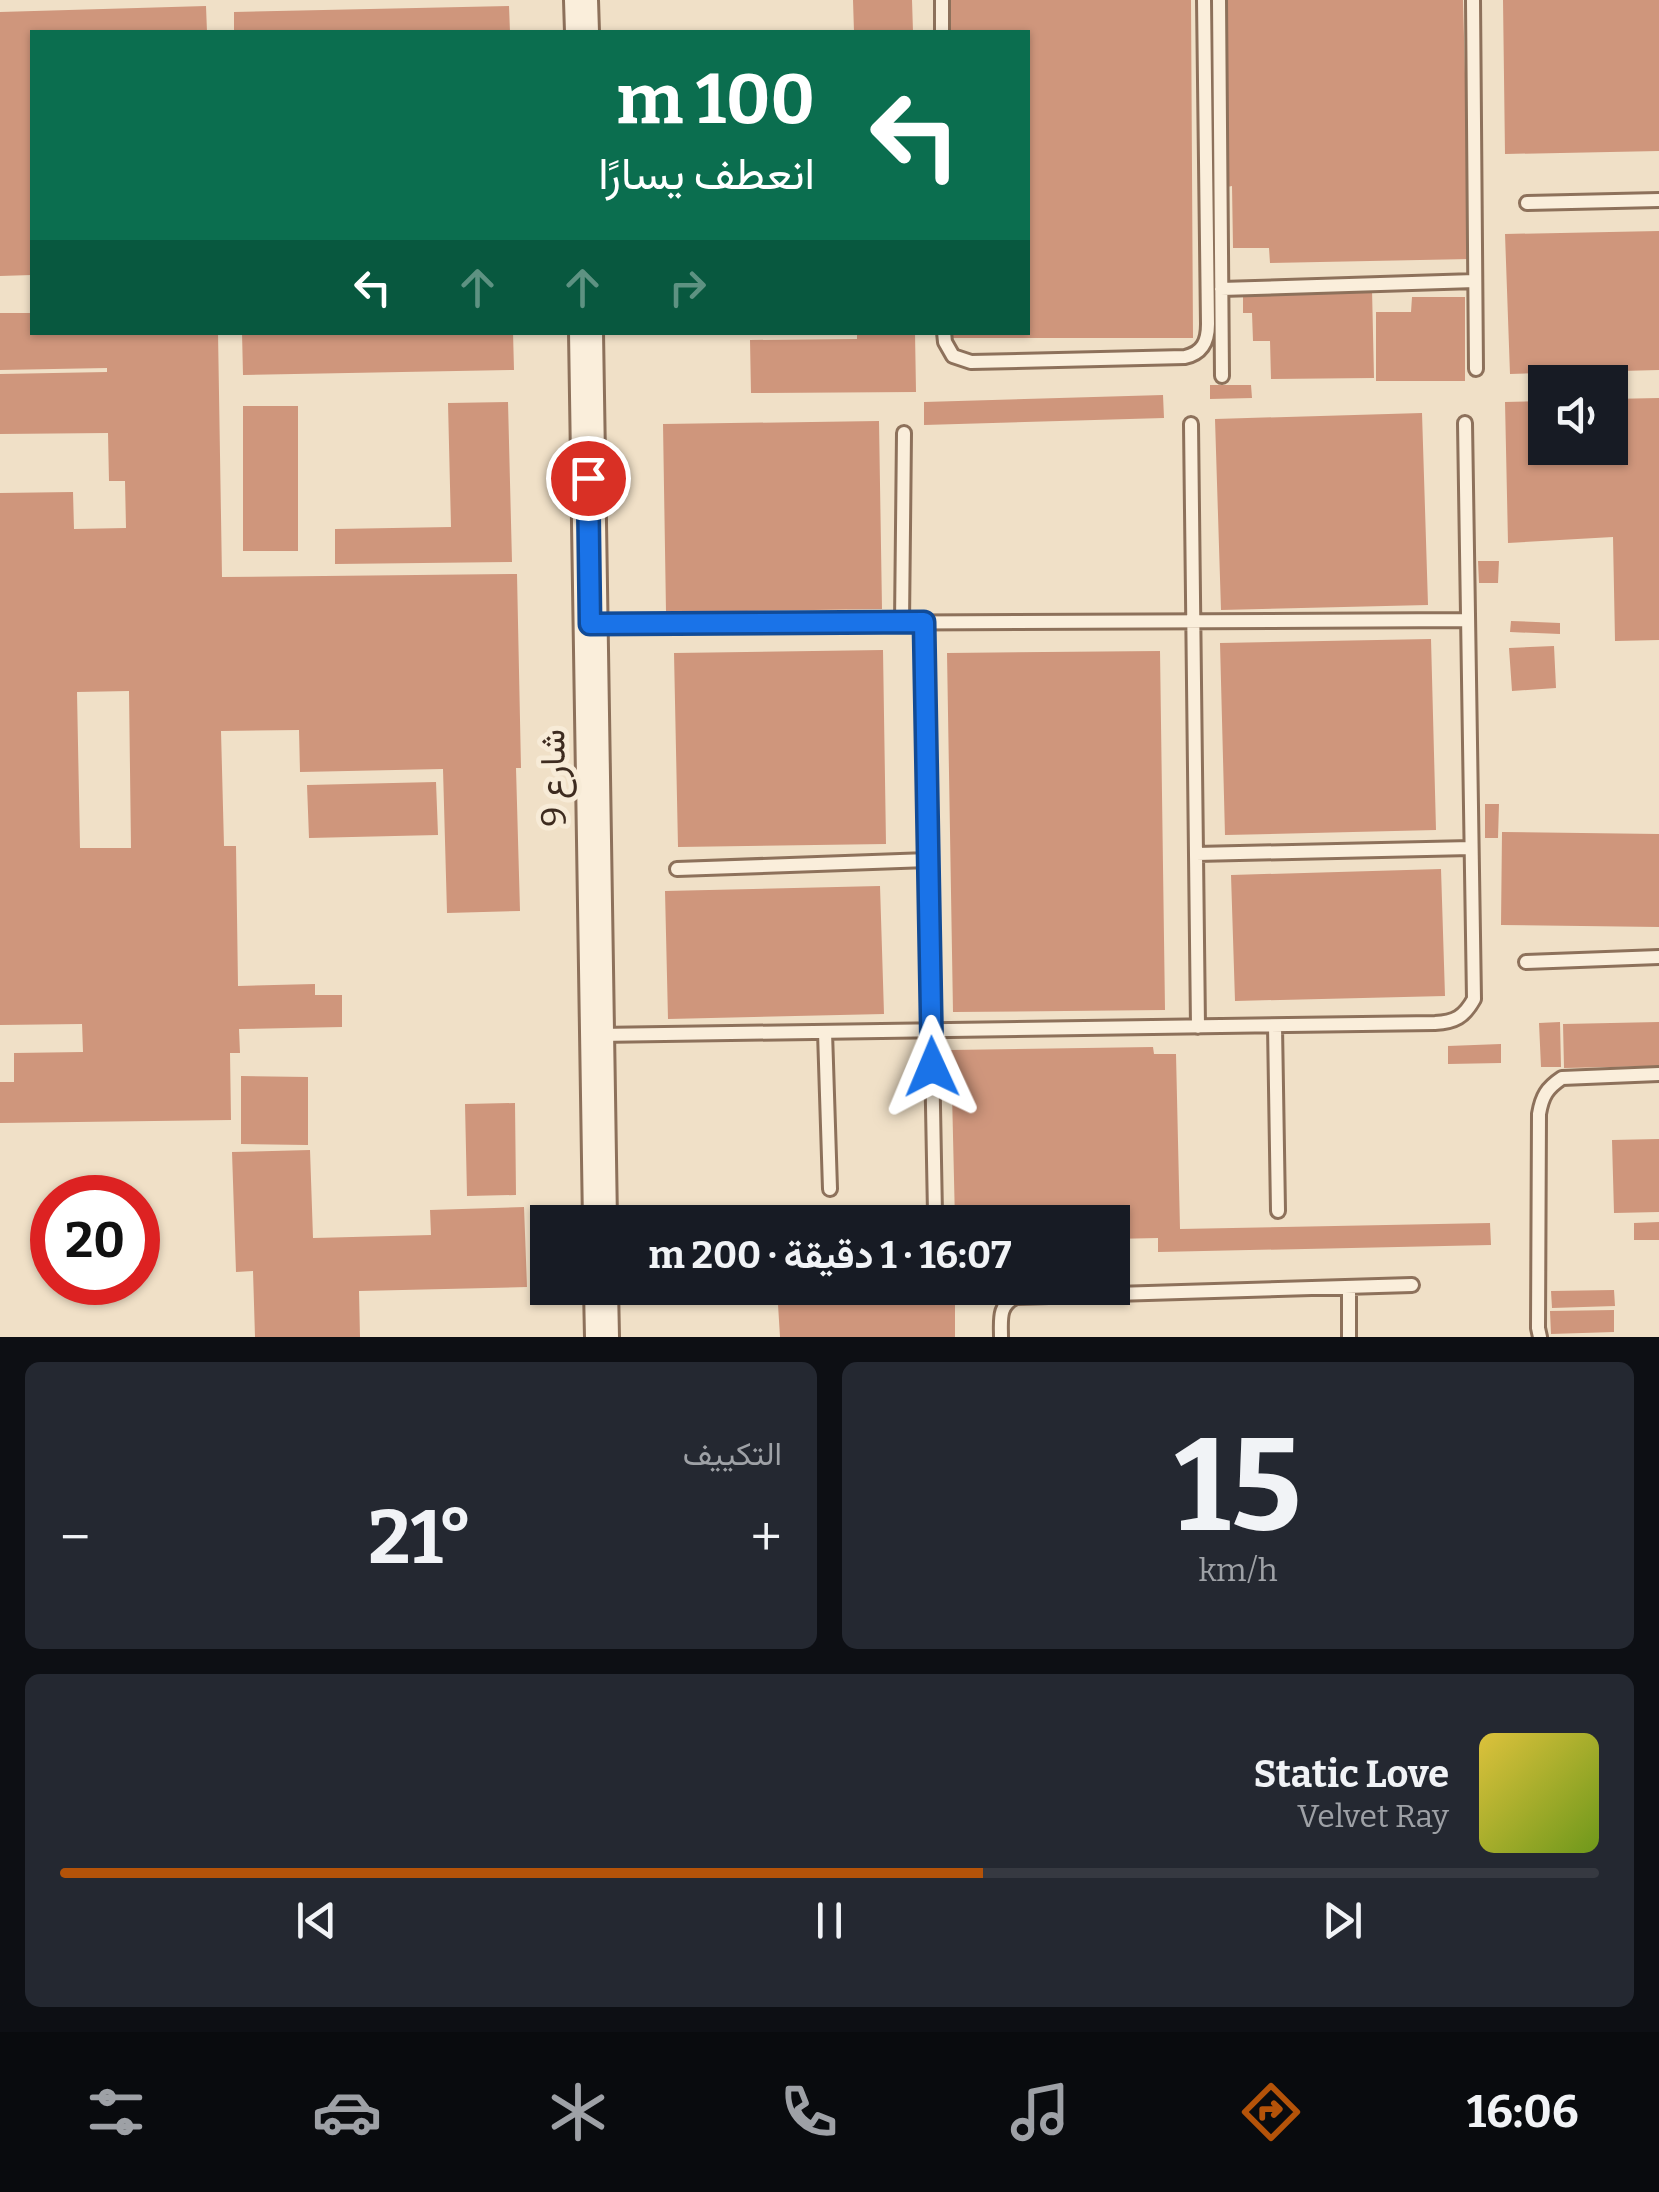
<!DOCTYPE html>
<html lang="ar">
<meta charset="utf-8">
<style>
:root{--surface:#171b24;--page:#242831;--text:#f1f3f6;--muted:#9ea1a6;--line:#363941;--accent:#b45309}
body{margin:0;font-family:Bitter,Vazirmatn,serif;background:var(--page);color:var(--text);direction:rtl;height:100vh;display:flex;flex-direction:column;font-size:38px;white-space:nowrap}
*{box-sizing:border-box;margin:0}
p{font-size:32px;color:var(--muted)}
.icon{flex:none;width:55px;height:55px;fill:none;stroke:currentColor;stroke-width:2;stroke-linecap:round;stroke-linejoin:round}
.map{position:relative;height:1337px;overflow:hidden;direction:ltr}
.sheet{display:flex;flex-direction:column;gap:25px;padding:25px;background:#0d0f14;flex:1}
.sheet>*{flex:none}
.top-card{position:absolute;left:30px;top:30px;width:1000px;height:305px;border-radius:0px;box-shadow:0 2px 8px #0004;direction:rtl;background:#0b6e4f;color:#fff;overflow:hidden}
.buttons{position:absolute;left:1528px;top:365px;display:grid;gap:20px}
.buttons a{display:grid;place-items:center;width:100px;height:100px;border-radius:0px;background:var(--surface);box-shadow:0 2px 8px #0004;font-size:50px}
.speed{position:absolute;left:30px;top:1175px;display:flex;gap:20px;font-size:50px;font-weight:700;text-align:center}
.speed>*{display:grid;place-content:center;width:130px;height:130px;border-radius:50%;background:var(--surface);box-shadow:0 2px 8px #0004;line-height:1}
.speed .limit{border:15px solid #d22;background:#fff;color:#111}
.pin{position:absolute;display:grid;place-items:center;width:85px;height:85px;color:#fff;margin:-42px;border:5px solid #fff;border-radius:50%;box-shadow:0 2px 10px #0007}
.me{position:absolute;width:110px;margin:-55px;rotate:359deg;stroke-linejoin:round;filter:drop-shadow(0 0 8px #0008)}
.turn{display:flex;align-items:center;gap:35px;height:210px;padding:0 50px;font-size:45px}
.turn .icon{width:130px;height:130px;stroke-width:2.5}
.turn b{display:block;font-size:70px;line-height:85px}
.lanes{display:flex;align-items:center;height:95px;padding:0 50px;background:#0003;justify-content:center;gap:50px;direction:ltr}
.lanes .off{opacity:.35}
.big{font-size:75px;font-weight:700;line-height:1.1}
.sheet .card{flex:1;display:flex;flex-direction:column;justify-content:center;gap:15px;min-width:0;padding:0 35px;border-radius:15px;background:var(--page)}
.sheet .dial{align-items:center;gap:0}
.dial b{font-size:130px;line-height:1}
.song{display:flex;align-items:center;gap:30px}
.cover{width:120px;height:120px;border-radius:15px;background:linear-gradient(135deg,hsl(50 70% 55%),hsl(80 70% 35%))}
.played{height:10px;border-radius:5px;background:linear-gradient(90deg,var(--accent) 60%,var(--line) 60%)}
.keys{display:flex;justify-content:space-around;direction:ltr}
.heat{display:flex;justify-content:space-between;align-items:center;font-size:55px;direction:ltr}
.sheet .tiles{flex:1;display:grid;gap:25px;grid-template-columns:1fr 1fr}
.card:last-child{grid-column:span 2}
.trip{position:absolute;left:530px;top:1205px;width:600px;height:100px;border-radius:0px;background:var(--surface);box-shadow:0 2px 8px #0004;font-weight:700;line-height:100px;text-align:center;direction:rtl}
.tabs{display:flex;height:160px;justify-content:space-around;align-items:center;background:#090b0e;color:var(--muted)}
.tabs .icon{width:70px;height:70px}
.tabs .selected{color:var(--accent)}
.tabs b{font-size:45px;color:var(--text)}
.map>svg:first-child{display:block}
.building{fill:#cf967c;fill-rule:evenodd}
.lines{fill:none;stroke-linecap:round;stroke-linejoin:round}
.service-casing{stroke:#8d715b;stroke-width:18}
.tertiary-casing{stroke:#8d715b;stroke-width:38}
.service{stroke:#faeedb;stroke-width:12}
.tertiary{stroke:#faeedb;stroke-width:32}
.route-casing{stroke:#114b97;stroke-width:25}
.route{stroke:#1a73e8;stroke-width:18}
.labels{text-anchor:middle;stroke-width:10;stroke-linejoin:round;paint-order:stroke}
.street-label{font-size:35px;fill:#3d2b1f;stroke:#f7ebd7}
</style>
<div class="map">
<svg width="1659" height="1337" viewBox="0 0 1659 1337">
<rect width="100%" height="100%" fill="#f0e0c7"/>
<!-- building -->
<path class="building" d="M853 0H912L913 32H854Z
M950 0H1191L1193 338H951V332H1028V32H950Z
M1223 0H1463L1470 259 1270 263 1269 248H1233L1232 186 1227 187Z
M1503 0H1659V151L1505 154Z
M206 6 207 32H32V275L0 276V12Z
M509 6 510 32H234V12Z
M1659 231V370L1510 374 1505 234Z
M1372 289 1374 378 1271 379 1270 341H1253L1252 313H1243V290Z
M1412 297H1465V381H1376V312H1411Z
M0 313H32V332H218L222 577 517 574 521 768H516L520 911 447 913 443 769 300 772 299 730 221 731 224 846H236L238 986 315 984V995H342V1027L239 1029 240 1053H230L231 1120 0 1123V1082H14V1053L83 1052 82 1024 0 1025V493L73 492 74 529 126 528 125 481H109L108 433 0 434V374L107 372V368L0 370ZM129 691 131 848H80L77 692Z
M242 332H513L514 370 243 375Z
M857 332H915L916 392 751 393 750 340 857 339Z
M1210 385H1251L1252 398 1210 399Z
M1163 395 1164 418 924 425V402Z
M1659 398V640L1615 641 1613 537 1508 543 1505 402 1545 401V448H1610V399Z
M508 402 512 562 335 564V529L451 527 448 403Z
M243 406H298V551H243Z
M1422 413 1428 605 1221 610 1215 419Z
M879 421 882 609 666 612 663 424Z
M1478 561H1499L1498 583H1479Z
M1511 621 1560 623V634L1510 632Z
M1431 639 1436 830 1225 835 1220 643Z
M1554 646 1556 688 1512 691 1509 648Z
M883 650 886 844 678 847 674 653Z
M1160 651 1165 1010 953 1012 947 653Z
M436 782 438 835 309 838 307 785Z
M1485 804H1499L1498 838H1485Z
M1502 832 1659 834V927L1501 925Z
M1441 869 1445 996 1235 1001 1231 875Z
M880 886 884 1014 668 1019 665 891Z
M1560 1022 1561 1067H1541L1539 1023Z
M1659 1022V1066L1564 1068 1563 1024Z
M1501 1044V1063L1448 1064V1046Z
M1153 1047 1154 1054H1176L1180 1229 1490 1223 1491 1245 1158 1252V1238L1112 1239V1222H955L951 1050Z
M241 1076 308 1077V1145L241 1144Z
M515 1103 516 1195 467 1196 465 1104Z
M1659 1139V1212L1614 1213 1612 1140Z
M310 1150 313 1238 431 1235 430 1210 524 1207 527 1287 359 1291 360 1337H255L253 1271 236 1272 232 1152Z
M1659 1222V1240H1634V1223Z
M777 1288H955V1337H780Z
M1614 1290 1615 1306 1552 1308 1551 1291Z
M1614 1310V1332L1551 1334 1550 1311Z"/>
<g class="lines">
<defs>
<path id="service" d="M942 0V32
M1219 0 1222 376
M1473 0 1476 369
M1527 203 1659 200
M1221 289 1475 281
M944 332 945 342 953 356 971 362 1185 357C1203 353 1208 341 1208 324L1204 0
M1191 424 1198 1027
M902 623 904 433
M924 623 935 1214
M593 624 1468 620
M1196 854 1471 848
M677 869 928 860
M1526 962 1659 957
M1275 1026 1278 1211
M825 1032 830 1189
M598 1035 1435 1023C1455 1022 1464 1017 1474 999L1465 423
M1001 1337C1001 1320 998 1305 1016 1297L1412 1285
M1349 1337V1287
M1540 1337 1538 1328 1539 1114C1542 1096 1547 1088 1562 1078L1659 1074"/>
<path id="tertiary" d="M581 0 582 32
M586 332 600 1222
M601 1288 602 1337"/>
</defs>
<!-- service casing -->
<use href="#service" class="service-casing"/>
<!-- tertiary casing -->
<use href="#tertiary" class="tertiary-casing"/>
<!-- service -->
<use href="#service" class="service"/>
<!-- tertiary -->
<use href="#tertiary" class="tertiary"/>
</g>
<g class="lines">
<defs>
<path id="route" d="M588 478 590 624 924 622 932 1067"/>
</defs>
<!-- route casing -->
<use href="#route" class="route-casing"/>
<!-- route -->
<use href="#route" class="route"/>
</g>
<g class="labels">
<!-- street labels -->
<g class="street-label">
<text transform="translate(553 778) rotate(-91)" y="12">شارع 9</text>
</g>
</g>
</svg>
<div class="buttons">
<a><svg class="icon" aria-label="sound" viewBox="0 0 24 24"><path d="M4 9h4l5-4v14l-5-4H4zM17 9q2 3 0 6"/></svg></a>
</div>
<div class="speed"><div class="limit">20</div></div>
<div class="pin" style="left:588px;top:478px;background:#d93025"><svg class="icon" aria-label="arrive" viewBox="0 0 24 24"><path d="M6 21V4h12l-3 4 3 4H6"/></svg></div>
<svg class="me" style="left:932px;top:1067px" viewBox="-20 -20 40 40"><path d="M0-17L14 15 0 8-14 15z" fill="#1a73e8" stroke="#fff" stroke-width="4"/></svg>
<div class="trip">16:07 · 1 دقيقة · 200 m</div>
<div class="top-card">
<div class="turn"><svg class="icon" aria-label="left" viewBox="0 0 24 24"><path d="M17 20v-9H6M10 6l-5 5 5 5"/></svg><div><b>100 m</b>انعطف يسارًا</div></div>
<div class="lanes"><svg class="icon" aria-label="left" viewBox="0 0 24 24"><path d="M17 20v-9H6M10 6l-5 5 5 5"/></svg><svg class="icon off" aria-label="ahead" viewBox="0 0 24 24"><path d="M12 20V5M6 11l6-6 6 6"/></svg><svg class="icon off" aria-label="ahead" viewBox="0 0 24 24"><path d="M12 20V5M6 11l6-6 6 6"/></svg><svg class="icon off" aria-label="right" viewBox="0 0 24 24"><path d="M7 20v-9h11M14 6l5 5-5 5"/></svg></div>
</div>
</div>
<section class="sheet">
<div class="tiles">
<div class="card dial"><b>15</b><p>km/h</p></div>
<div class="card"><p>التكييف</p>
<div class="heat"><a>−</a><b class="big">21°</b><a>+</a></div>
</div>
<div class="card">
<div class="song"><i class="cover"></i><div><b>Static Love</b><p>Velvet Ray</p></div></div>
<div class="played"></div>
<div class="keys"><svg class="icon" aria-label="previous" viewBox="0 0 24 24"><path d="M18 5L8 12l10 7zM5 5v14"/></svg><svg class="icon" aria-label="pause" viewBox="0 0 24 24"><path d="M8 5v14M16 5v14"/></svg><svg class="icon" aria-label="next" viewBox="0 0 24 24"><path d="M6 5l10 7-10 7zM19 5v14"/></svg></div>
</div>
</div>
</section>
<nav class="tabs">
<b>16:06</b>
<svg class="icon selected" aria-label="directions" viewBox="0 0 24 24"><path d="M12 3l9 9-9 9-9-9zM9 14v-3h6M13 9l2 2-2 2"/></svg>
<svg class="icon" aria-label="music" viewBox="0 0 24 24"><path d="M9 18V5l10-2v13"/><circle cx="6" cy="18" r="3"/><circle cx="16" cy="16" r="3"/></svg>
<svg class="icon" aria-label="phone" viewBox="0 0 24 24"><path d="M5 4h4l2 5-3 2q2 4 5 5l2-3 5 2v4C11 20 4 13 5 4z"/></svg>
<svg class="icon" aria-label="climate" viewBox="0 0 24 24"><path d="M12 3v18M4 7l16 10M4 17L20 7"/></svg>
<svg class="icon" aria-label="car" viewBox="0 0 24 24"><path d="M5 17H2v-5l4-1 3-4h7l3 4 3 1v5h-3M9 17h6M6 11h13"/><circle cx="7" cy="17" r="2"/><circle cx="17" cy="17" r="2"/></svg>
<svg class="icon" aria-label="filters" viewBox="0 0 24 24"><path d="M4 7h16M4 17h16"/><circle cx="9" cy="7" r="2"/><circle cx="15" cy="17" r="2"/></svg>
</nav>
